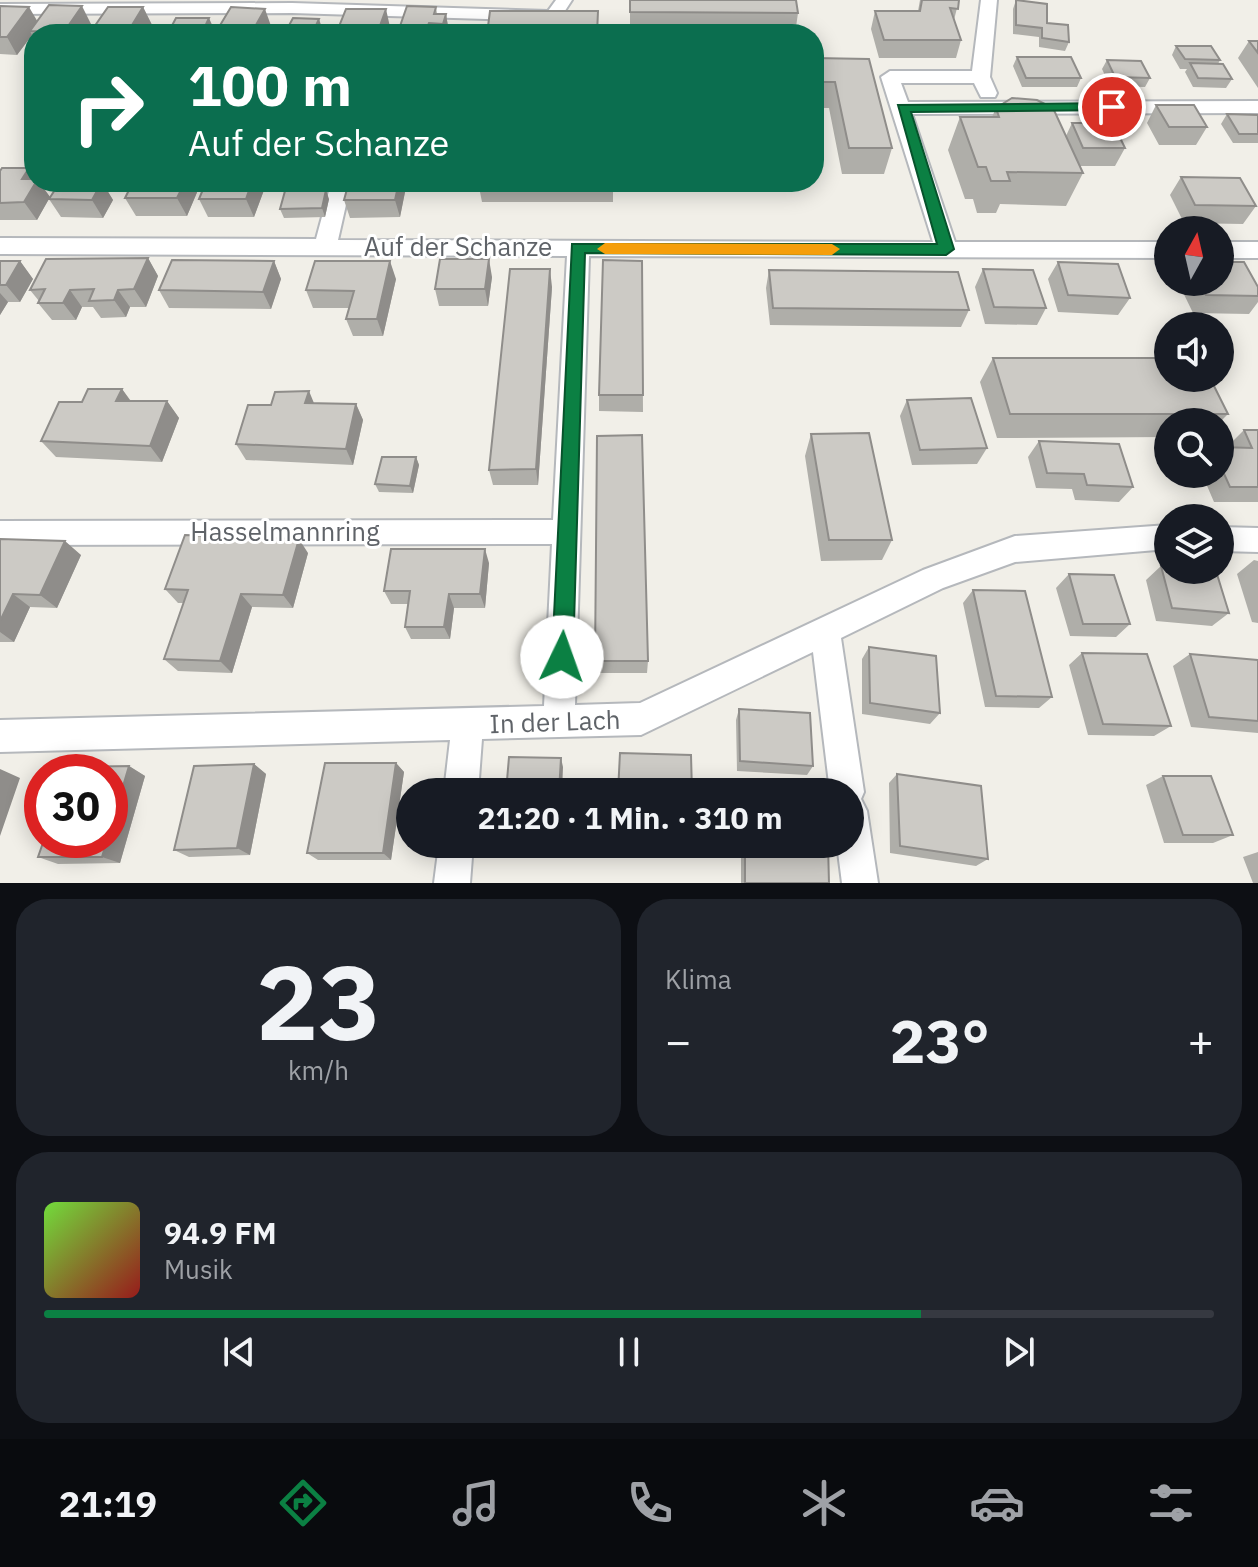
<!DOCTYPE html>
<html lang="de">
<meta charset="utf-8">
<style>
:root{--surface:#171b24;--page:#20242c;--text:#f1f3f6;--muted:#9ea1a6;--line:#363941;--accent:#0b8043}
body{margin:0;font-family:"IBM Plex Sans",sans-serif;background:var(--page);color:var(--text);height:100vh;display:flex;flex-direction:column;font-size:30px;white-space:nowrap}
*{box-sizing:border-box;margin:0}
p{font-size:26px;color:var(--muted)}
.icon{flex:none;width:44px;height:44px;fill:none;stroke:currentColor;stroke-width:2;stroke-linecap:round;stroke-linejoin:round}
.map{position:relative;height:883px;overflow:hidden}
.panel{display:flex;flex-direction:column;gap:16px;padding:16px;background:#0d0f14;flex:1}
.panel>*{flex:none}
.banner{position:absolute;left:24px;top:24px;width:800px;height:168px;border-radius:32px;box-shadow:0 4px 20px #0003;background:#0b6e4f;color:#fff;overflow:hidden}
.needle{width:52px;rotate:8deg}
.controls{position:absolute;left:1154px;top:216px;display:grid;gap:16px}
.controls a{display:grid;place-items:center;width:80px;height:80px;border-radius:50%;background:var(--surface);box-shadow:0 4px 20px #0003;font-size:40px}
.speed{position:absolute;left:24px;top:754px;display:flex;gap:16px;font-size:40px;font-weight:700;text-align:center}
.speed>*{display:grid;place-content:center;width:104px;height:104px;border-radius:50%;background:var(--surface);box-shadow:0 4px 20px #0003;line-height:1}
.speed .limit{border:12px solid #d22;background:#fff;color:#111}
.pin{position:absolute;display:grid;place-items:center;width:68px;height:68px;color:#fff;margin:-34px;border:4px solid #fff;border-radius:50%;box-shadow:0 2px 8px #0007}
.me{position:absolute;width:88px;margin:-44px;rotate:3deg;stroke-linejoin:round;filter:drop-shadow(0 0 6px #0008)}
.turn{display:flex;align-items:center;gap:28px;height:168px;padding:0 32px;font-size:36px}
.turn .icon{width:104px;height:104px;stroke-width:2.5}
.turn b{display:block;font-size:56px;line-height:68px}
.big{font-size:60px;font-weight:800;line-height:1.1}
.panel .card{flex:1;display:flex;flex-direction:column;justify-content:center;gap:12px;min-width:0;padding:0 28px;border-radius:32px;background:var(--page)}
.panel .dial{align-items:center;gap:0}
.dial b{font-size:104px;line-height:1}
.song{display:flex;align-items:center;gap:24px}
.cover{width:96px;height:96px;border-radius:12px;background:linear-gradient(135deg,hsl(100 70% 55%),hsl(0 70% 35%))}
.played{height:8px;border-radius:4px;background:linear-gradient(90deg,var(--accent) 75%,var(--line) 75%)}
.keys{display:flex;justify-content:space-around;direction:ltr}
.heat{display:flex;justify-content:space-between;align-items:center;font-size:44px;direction:ltr}
.panel .tiles{flex:1;display:grid;gap:16px;grid-template-columns:1fr 1fr}
.card:last-child{grid-column:span 2}
.trip{position:absolute;left:396px;top:778px;width:468px;height:80px;border-radius:40px;background:var(--surface);box-shadow:0 4px 20px #0003;font-weight:800;line-height:80px;text-align:center}
.tabs{display:flex;height:128px;justify-content:space-around;align-items:center;background:#090b0e;color:var(--muted)}
.tabs .icon{width:56px;height:56px}
.tabs .current{color:var(--accent)}
.tabs b{font-size:36px;color:var(--text)}
.map>svg:first-child{display:block}
.lines{fill:none;stroke-linecap:round;stroke-linejoin:round}
.street-casing{stroke:#b5b8bc;stroke-width:4}
.street{fill:#fff;fill-rule:evenodd}
.wall{fill:#afaea9}
.shaded-wall{fill:#8f8d8a}
.building{fill:#cccac5;stroke:#8f8d8a;stroke-width:2}
.route{fill:#0b8043;stroke:#07532c;stroke-width:2}
.slow{fill:#f59e0b}
.labels{text-anchor:middle;stroke-width:6;stroke-linejoin:round;paint-order:stroke}
.street-label{font-size:26px;fill:#5f6368;stroke:#fff}
</style>
<div class="map">
<svg width="1258" height="883" viewBox="0 0 1258 883">
<rect width="100%" height="100%" fill="#f1efe8"/>
<g class="lines">
<defs>
<path id="street" d="M556 0H572L559 20 553 21 292 13 0 14V4L292 3 548 11Z
M981 0H997L990 77 997 93 995 97H981L974 83H901L908 102 1258 101V113L912 114 955 242H1168V258L589 256 575 705 640 703 923 570 1015 536 1168 525V549L1015 562 943 588 841 638 864 792 861 799 867 811 878 883H842L837 844H850V792H830L813 652 641 735 482 739 478 792H444L450 740 0 752V720L544 706 552 544 0 545V521L553 520 567 256 0 254V238L316 239 330 187 333 182H347L350 187 338 240 933 242 881 77 890 71H972Z
M1220 242H1258V258H1220Z
M1220 527 1258 528V552L1220 551Z
M439 844H473L470 883H434Z"/>
</defs>
<!-- street casing -->
<use href="#street" class="street-casing"/>
<!-- street -->
<use href="#street" class="street"/>
</g>
<!-- wall -->
<path class="wall" d="M630 0 798 13 795 34H630Z
M920 0H959L954 20 961 40 956 58H879L871 29 875 11H918Z
M1016 0 1047 23 1069 42 1065 51 1039 47V37L1013 34V9Z
M0 6 37 21 91 24 84 34H34V39L32 35 17 55 0 54Z
M143 7 152 25 146 34H94L92 30Z
M436 7 437 14H446L449 34H400L399 29Z
M213 27 210 34H168V33Z
M322 28 319 34H287L286 31Z
M1249 41H1258V88L1238 58Z
M1176 46 1220 60 1218 64 1232 79 1226 88 1193 87 1185 72 1187 69H1180L1172 55Z
M1017 57 1081 78 1077 87H1022L1013 66Z
M814 58 892 148 884 174H842L829 108H814Z
M1107 60 1150 78 1145 87 1110 86 1102 69Z
M1156 105 1207 127 1196 145H1159L1147 123Z
M996 108 1066 136 1072 123 1125 148 1115 166H1080L1083 173 1066 206 1000 204 996 213H977L973 199H965L948 150 960 117H992Z
M1227 114 1258 115V143H1233L1221 124Z
M29 168 34 175V182H39L50 197 37 220H0V171Z
M1181 177 1256 206 1243 224 1184 223 1170 195Z
M102 182 113 200 103 218 61 217 49 199Z
M206 182H260L264 190 254 217H208L199 199Z
M407 182 400 217 350 218 344 200Z
M478 182H613V202H482Z
M198 190 187 216H136L125 198Z
M329 199 325 217 284 218 280 209Z
M148 258 158 276 146 307H130L126 317 101 318 93 307H82L76 320H52L38 303 39 301 30 290Z
M0 261H20L33 279 20 302H8L0 315Z
M274 261 281 279 271 309 169 308 159 290Z
M642 261 643 412 599 411V395Z
M1058 262 1130 298 1118 315 1058 312 1048 279Z
M983 269 1046 308 1037 325 985 324 975 287Z
M769 270 969 310 961 327 770 325 766 288Z
M492 277 488 306H439L435 289Z
M396 279 383 336H353L346 319 349 308H313L306 290Z
M1178 282H1220L1258 287V302L1249 314 1193 313Z
M552 287 538 485H493L489 470Z
M993 358 1228 414 1220 422H1168V437L997 438 980 382Z
M122 389 131 401H167L179 418 162 462 56 457 41 441 82 402Z
M907 400 987 448 977 464 912 465 900 416Z
M314 403 356 404 363 420 353 465 246 460 236 444 271 405Z
M1244 430H1258V502H1214L1202 474H1220V447H1229L1228 446Z
M811 434 892 540 882 560 821 561 805 456Z
M1039 441 1133 487 1119 502 1075 500 1072 489 1036 488 1028 457Z
M416 457 419 465 413 493 379 492 375 484Z
M0 539 81 555 57 608 30 607 14 642H0Z
M308 553 293 608 252 607 232 673 178 671 164 659 184 603H178L165 589Z
M1254 560 1258 561V623L1252 622 1237 574Z
M489 563 485 608H454L450 639H411L405 627 408 604H391L384 591Z
M1161 566 1229 613 1212 626 1156 621 1146 580Z
M1069 574 1130 624 1116 637 1070 636 1056 588Z
M973 590 1052 697 1039 708 985 707 963 603Z
M869 647 940 713 930 724 862 714V659Z
M1082 653 1171 726 1154 736 1088 735 1069 665Z
M1190 654 1258 660V733L1191 727 1173 666Z
M595 661H648L647 673H596Z
M739 709 813 766 807 775 737 771 736 720Z
M396 763 404 772 391 860H318L307 853Z
M254 764 266 774 250 855 189 857 174 850Z
M129 766 145 776 120 863 58 864 38 857Z
M897 774 988 859 976 866 890 853 889 783Z
M1163 776 1233 835 1213 843H1164L1146 785Z
M741 844H828L829 883H741Z
M1258 852V883H1253L1243 857Z"/>
<!-- shaded-wall -->
<path class="shaded-wall" d="M82 6 91 24 84 34H65L64 32Z
M29 7 39 24 30 31 32 35 17 55 7 37Z
M143 7 152 25 146 34H130L129 30Z
M265 9 271 26 267 34H251Z
M386 9 390 27 387 34H377Z
M446 14 449 32V34H445L443 24Z
M209 18 213 27 210 34H202Z
M319 19 322 28 319 34H313Z
M429 23 431 34H427L426 30Z
M29 168 34 175V182H39L50 197 37 220 24 202 22 179Z
M102 182 113 200 103 218 92 200Z
M185 182H194L198 190 187 216 177 198Z
M252 182H260L264 190 254 217 246 199Z
M399 182H407L400 217 395 200Z
M326 190 329 199 325 217 322 208Z
M148 258 158 276 146 307 134 289Z
M489 259 492 277 488 306 485 289Z
M20 261 33 279 20 302 6 285Z
M274 261 281 279 271 309 263 292Z
M390 261 396 279 383 336 377 319Z
M550 269 552 287 538 485 536 469Z
M70 290 82 307 76 320 63 303Z
M118 290 130 307 126 317 114 300Z
M0 293 8 302 0 315Z
M122 389 134 406 116 401Z
M309 391 316 408 305 403Z
M167 401 179 418 162 462 150 446Z
M356 404 363 420 353 465 346 449Z
M416 457 419 465 413 493 410 486Z
M299 539 308 553 293 608 283 595Z
M65 541 81 555 57 608 40 595Z
M485 549 489 563 485 608 480 594Z
M13 594 30 607 14 642 0 632V621Z
M241 594 252 607 232 673 220 661Z
M449 594 454 608 450 639 444 627Z
M561 758 563 767 562 792H559Z
M396 763 404 772 391 860 383 853Z
M254 764 266 774 250 855 237 848Z
M129 766 145 776 120 863 102 857 107 840H110V830Z
M0 769 20 778 0 836Z"/>
<!-- building -->
<path class="building" d="M630 0H796L798 13 630 12Z
M922 0H959L958 9 950 8 961 40H884L875 11H920Z
M1016 0 1047 4V23L1068 25 1069 42 1042 38V28L1016 25Z
M49 5 82 6 64 32 30 31Z
M0 6 29 7 7 37H0Z
M407 6 436 7 434 14H446L443 24 429 23 426 30 399 29Z
M108 7H143L129 30H92Z
M231 7 265 9 251 34 216 32Z
M346 9H386L377 34H336Z
M490 11H598L597 34H487Z
M176 18H209L202 33H168Z
M293 18 319 19 313 32 286 31Z
M1249 41H1258V53Z
M1176 46H1211L1220 60 1185 59Z
M1017 57H1071L1081 78H1026Z
M814 58 869 59 892 148H849L835 82H814Z
M1107 60 1141 61 1150 78 1115 77Z
M1190 63 1223 64 1232 79 1198 78Z
M1012 98 1037 100 1053 108 1083 173 1007 172 1010 181H991L986 167H978L960 117H999L996 108Z
M1156 105H1194L1207 127H1169Z
M1227 114 1258 115V134H1239Z
M1072 123H1113L1125 148H1083Z
M2 168H29L22 179H34V182H36L24 202 0 203V171Z
M1181 177 1240 178 1256 206 1195 205Z
M60 182H102L92 200 49 199Z
M133 182H185L177 198H125Z
M206 182H252L246 199H199Z
M349 182H399L395 200H344Z
M326 190 322 208 280 209 285 191Z
M148 258 134 289 118 290 114 300 89 301 94 289 70 290 63 303H38L45 289 30 290 46 259Z
M440 259H489L485 289H435Z
M172 260 274 261 263 292 159 290Z
M603 260 642 261 643 395H599Z
M0 261H20L6 285H0Z
M315 261H390L377 319H346L354 291 306 290Z
M1058 262 1118 264 1130 298 1068 295Z
M1220 262H1244L1258 287V296L1206 295 1199 282H1220Z
M510 269H550L536 469 489 470Z
M983 269 1033 270 1046 308 994 307Z
M769 270 958 272 969 310 773 308Z
M993 358H1168V378H1210L1228 414H1010Z
M88 389H122L116 401H167L150 446 41 441 59 402H82Z
M309 391 305 403 356 404 346 449 236 444 248 405H271L275 392Z
M971 398 987 448 920 450 907 400Z
M1244 430H1258V487H1230L1220 465V447L1252 448Z
M869 433 892 540H829L811 434Z
M642 435 648 661H595L597 436Z
M1039 441 1119 444 1133 487 1087 485 1084 474 1047 473Z
M382 457H416L410 486 375 484Z
M185 535 299 539 283 595 241 594 220 661 164 659 188 590 165 589Z
M0 539 65 541 40 595 13 594 0 621Z
M391 549H485L480 594H449L444 627H405L410 591H384Z
M1161 566 1168 567V570L1216 571 1229 613 1172 608Z
M1069 574 1114 575 1130 624H1083Z
M973 590 1025 591 1052 697 996 696Z
M869 647 936 656 940 713 870 703Z
M1082 653 1147 654 1171 726 1103 724Z
M1190 654 1258 660V721L1209 717Z
M739 709 810 713 813 766 740 761Z
M620 753 691 755 692 792H618Z
M509 757 561 758 559 792H506Z
M325 763H396L383 853H307Z
M254 764 237 848 174 850 194 766Z
M129 766 110 830V772H67L69 767Z
M897 774 981 786 988 859 900 846Z
M1163 776H1211L1233 835H1183Z
M44 840H107L102 857H38Z
M745 844H828L829 883H745Z"/>
<!-- route -->
<path class="route" d="M1112 103 1116 104V110L911 112 954 249 946 255 585 253 573 657 570 664 562 667 555 664 552 657 572 244H937L898 105Z"/>
<!-- slow -->
<path class="slow" d="M605 243 832 244 840 249 832 255 605 254 597 249Z"/>
<g class="labels">
<!-- street labels -->
<g class="street-label">
<text x="458" y="256">Auf der Schanze</text>
<text x="285" y="541">Hasselmannring</text>
<text transform="translate(555 722) rotate(-2)" y="9">In der Lach</text>
</g>
</g>
</svg>
<div class="controls">
<a><svg class="needle" viewBox="-14 -14 28 28"><path d="M0-13l5 13h-10z" fill="#e53935"/><path d="M0 13l5-13h-10z" fill="#9ea1a6"/></svg></a>
<a><svg class="icon" aria-label="sound" viewBox="0 0 24 24"><path d="M4 9h4l5-4v14l-5-4H4zM17 9q2 3 0 6"/></svg></a>
<a><svg class="icon" aria-label="search" viewBox="0 0 24 24"><circle cx="10" cy="10" r="6"/><path d="M15 15l6 6"/></svg></a>
<a><svg class="icon" aria-label="layers" viewBox="0 0 24 24"><path d="M12 4l9 5-9 5-9-5zM3 14l9 5 9-5"/></svg></a>
</div>
<div class="speed"><div class="limit">30</div></div>
<div class="pin" style="left:1112px;top:107px;background:#d93025"><svg class="icon" aria-label="arrive" viewBox="0 0 24 24"><path d="M6 21V4h12l-3 4 3 4H6"/></svg></div>
<svg class="me" style="left:562px;top:657px" viewBox="-20 -20 40 40"><circle r="19" fill="#fff"/><path d="M0-13L10 11 0 6-10 11z" fill="#0b8043"/></svg>
<div class="trip">21:20 · 1 Min. · 310 m</div>
<div class="banner">
<div class="turn"><svg class="icon" aria-label="right" viewBox="0 0 24 24"><path d="M7 20v-9h11M14 6l5 5-5 5"/></svg><div><b>100 m</b>Auf der Schanze</div></div>
</div>
</div>
<section class="panel">
<div class="tiles">
<div class="card dial"><b>23</b><p>km/h</p></div>
<div class="card"><p>Klima</p>
<div class="heat"><a>−</a><b class="big">23°</b><a>+</a></div>
</div>
<div class="card">
<div class="song"><i class="cover"></i><div><b>94.9 FM</b><p>Musik</p></div></div>
<div class="played"></div>
<div class="keys"><svg class="icon" aria-label="previous" viewBox="0 0 24 24"><path d="M18 5L8 12l10 7zM5 5v14"/></svg><svg class="icon" aria-label="pause" viewBox="0 0 24 24"><path d="M8 5v14M16 5v14"/></svg><svg class="icon" aria-label="next" viewBox="0 0 24 24"><path d="M6 5l10 7-10 7zM19 5v14"/></svg></div>
</div>
</div>
</section>
<nav class="tabs">
<b>21:19</b>
<svg class="icon current" aria-label="directions" viewBox="0 0 24 24"><path d="M12 3l9 9-9 9-9-9zM9 14v-3h6M13 9l2 2-2 2"/></svg>
<svg class="icon" aria-label="music" viewBox="0 0 24 24"><path d="M9 18V5l10-2v13"/><circle cx="6" cy="18" r="3"/><circle cx="16" cy="16" r="3"/></svg>
<svg class="icon" aria-label="phone" viewBox="0 0 24 24"><path d="M5 4h4l2 5-3 2q2 4 5 5l2-3 5 2v4C11 20 4 13 5 4z"/></svg>
<svg class="icon" aria-label="climate" viewBox="0 0 24 24"><path d="M12 3v18M4 7l16 10M4 17L20 7"/></svg>
<svg class="icon" aria-label="car" viewBox="0 0 24 24"><path d="M5 17H2v-5l4-1 3-4h7l3 4 3 1v5h-3M9 17h6M6 11h13"/><circle cx="7" cy="17" r="2"/><circle cx="17" cy="17" r="2"/></svg>
<svg class="icon" aria-label="filters" viewBox="0 0 24 24"><path d="M4 7h16M4 17h16"/><circle cx="9" cy="7" r="2"/><circle cx="15" cy="17" r="2"/></svg>
</nav>
